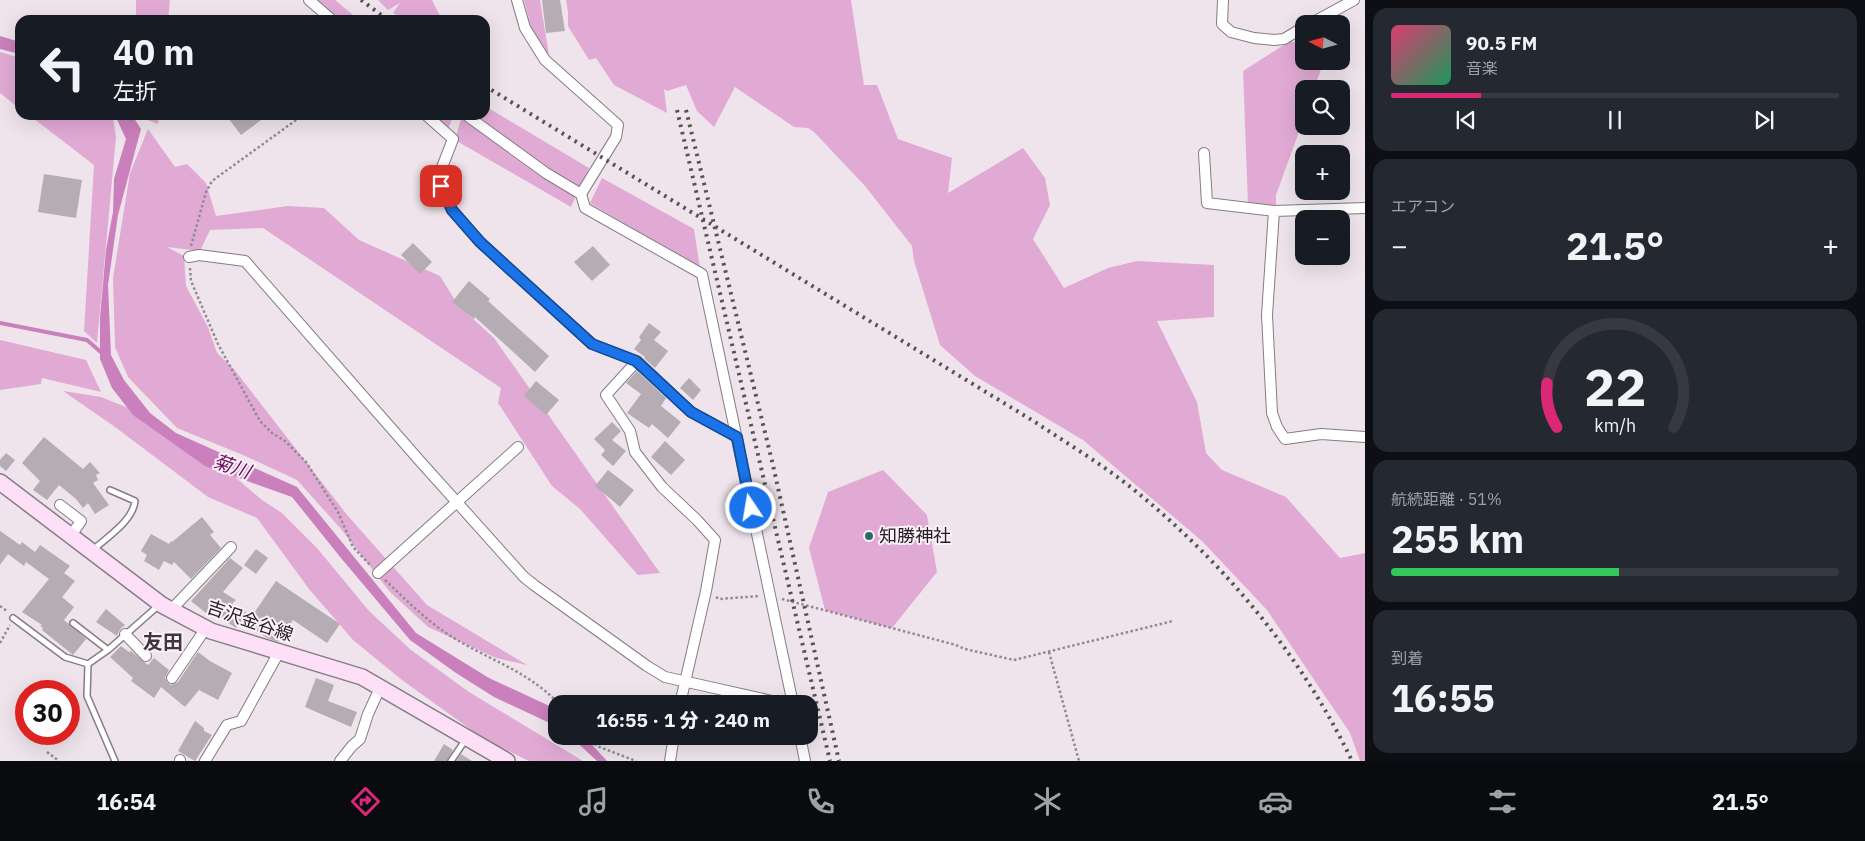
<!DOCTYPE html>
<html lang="ja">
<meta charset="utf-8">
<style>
:root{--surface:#171b24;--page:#242831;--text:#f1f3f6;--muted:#9ea1a6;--line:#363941;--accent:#db2777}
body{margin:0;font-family:"IBM Plex Sans","Noto Sans JP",sans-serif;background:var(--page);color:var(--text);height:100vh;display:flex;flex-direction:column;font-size:19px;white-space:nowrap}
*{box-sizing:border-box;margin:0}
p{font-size:16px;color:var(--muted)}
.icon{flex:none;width:28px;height:28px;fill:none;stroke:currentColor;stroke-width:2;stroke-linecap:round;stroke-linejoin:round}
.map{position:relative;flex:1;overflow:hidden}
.details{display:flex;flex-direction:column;gap:8px;padding:8px;background:#0d0f14;width:500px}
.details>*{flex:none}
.top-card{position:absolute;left:15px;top:15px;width:475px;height:105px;border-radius:15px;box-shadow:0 5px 20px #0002;background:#171b24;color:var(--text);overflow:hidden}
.needle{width:32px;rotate:276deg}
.controls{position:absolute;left:1295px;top:15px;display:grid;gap:10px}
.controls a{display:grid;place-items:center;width:55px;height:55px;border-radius:10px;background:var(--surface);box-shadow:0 5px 20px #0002;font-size:25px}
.speed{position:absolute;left:15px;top:680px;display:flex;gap:10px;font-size:25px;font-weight:700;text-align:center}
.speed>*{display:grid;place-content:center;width:65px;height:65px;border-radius:50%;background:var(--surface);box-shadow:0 5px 20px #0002;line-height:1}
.speed .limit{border:8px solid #d22;background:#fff;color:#111}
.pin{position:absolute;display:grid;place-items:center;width:42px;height:42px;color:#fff;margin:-21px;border-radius:10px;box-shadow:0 2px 8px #0006}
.me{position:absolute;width:55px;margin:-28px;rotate:348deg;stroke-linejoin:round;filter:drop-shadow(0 0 4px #0008)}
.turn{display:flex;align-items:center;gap:18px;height:105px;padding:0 15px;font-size:22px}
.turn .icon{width:65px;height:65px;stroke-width:2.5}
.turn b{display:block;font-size:35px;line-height:42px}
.big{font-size:38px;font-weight:800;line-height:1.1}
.details .tile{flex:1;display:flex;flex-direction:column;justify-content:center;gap:8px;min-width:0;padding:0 18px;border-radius:15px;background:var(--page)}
.details .dial{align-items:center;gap:0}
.dial svg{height:130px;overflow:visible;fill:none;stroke:var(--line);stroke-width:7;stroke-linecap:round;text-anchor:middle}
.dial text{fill:var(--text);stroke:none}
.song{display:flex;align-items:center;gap:15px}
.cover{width:60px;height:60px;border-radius:8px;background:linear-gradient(135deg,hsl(340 70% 55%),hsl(150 70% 35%))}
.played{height:5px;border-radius:2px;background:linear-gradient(90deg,var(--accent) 20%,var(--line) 20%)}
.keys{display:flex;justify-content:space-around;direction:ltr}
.heat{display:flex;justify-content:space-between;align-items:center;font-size:28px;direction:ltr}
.charge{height:8px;border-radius:4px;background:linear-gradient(90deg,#34c759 51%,var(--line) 0)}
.trip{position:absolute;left:548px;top:695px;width:270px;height:50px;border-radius:15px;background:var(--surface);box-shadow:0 5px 20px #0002;font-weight:800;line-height:50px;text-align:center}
.menu{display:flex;height:80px;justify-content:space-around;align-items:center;background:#090b0e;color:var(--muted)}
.menu .icon{width:35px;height:35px}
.menu .selected{color:var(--accent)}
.menu b{font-size:22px;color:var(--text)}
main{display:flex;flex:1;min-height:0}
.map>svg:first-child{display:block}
.green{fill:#e1aad5}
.water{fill:#ca80bc}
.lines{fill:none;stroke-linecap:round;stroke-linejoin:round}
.stream{stroke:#ca80bc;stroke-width:4}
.building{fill:#b6acb4}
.service-casing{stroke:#867c83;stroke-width:8}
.minor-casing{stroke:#867c83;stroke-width:12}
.secondary-casing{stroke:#867c83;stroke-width:18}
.path{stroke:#918a8f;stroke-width:2.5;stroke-dasharray:2.5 2.5;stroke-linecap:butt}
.service{stroke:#fff;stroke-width:5}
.minor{stroke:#fff;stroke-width:10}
.secondary{stroke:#fde0f8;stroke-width:15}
.rail{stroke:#575256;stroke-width:4;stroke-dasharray:2.5 5;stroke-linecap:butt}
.route-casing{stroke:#114b97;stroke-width:12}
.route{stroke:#1a73e8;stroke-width:9}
.poi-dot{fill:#246c63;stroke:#fcf1f9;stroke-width:2}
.labels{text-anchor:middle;stroke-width:4;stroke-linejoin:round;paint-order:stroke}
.poi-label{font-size:18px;fill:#221e21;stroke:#fcf1f9;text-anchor:start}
.street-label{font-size:18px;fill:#221e21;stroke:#fcf1f9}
.water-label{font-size:19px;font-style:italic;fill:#690e5e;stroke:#fcf1f9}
.quarter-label{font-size:20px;font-weight:bold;fill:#3f373e;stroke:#fcf1f9}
</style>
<main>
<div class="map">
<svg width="1365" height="761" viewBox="0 0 1365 761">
<rect width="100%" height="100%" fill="#efe4ec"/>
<!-- green -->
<path class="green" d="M136 0H170L168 20H136Z
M311 0H335L359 20H329Z
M378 0H432L442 20H404L393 13 400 3 388 10Z
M524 0H540L549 55 533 34Z
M566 0H851L864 85H877L898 139 952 158 948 193 1023 148 1045 178 1050 205 1033 239 1064 288 1108 268 1137 261 1214 265V317L1157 321 1197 402 1206 453 1222 470 1286 497 1340 558 1365 553V761H1360L1350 733 1267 610 1202 541 1083 440 975 376 940 345 914 261 912 246 865 186 814 132 808 128 794 127 735 87 714 127 697 111 686 85 667 91 664 89 667 113 614 85 596 58 589 60 568 26V12Z
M1290 41 1304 45V61H1324L1314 89H1304V118L1276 195V208L1248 205 1243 71Z
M0 52 20 58V109L0 93Z
M485 106 589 168 571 207 455 140 462 115H485Z
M29 115H109L113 118 116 137 97 343 84 331 94 165Z
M140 115H159L158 124 140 117Z
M434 115H454L448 129Z
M148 129 175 167 187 164 206 183 216 216 288 206 324 208 359 240 440 276 458 305 494 338 660 573 638 575 580 509 552 486 498 403 501 388 263 228 210 230 200 251 167 247 184 256 186 286 208 327 217 353 233 368 348 516 427 605 527 665 496 658 428 627 390 592 341 529 297 480 243 455 177 428 128 377 115 347 113 278 130 173Z
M602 178 694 229 700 268 590 203Z
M0 340 86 360 101 392 42 378 41 384 0 390Z
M63 391 101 397 126 407 190 446 235 477 262 500 282 513 317 548 369 611 411 650 469 692 583 761H529L484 739 402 680 353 640 309 589 257 518 208 497 115 427Z
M883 470 927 515 937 572 892 628 825 610 809 548 828 492Z"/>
<!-- water -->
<path class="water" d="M0 36 20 42V54L0 49Z
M115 115H132L141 129 118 215 108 285 111 355 124 380 150 413 176 433 297 487 416 633 489 678 556 709V726L494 697 456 673 410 640 341 558 292 497 205 466 133 415 112 388 100 359V318L106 250 113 212 114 179 126 139Z
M570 736H584L607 761H597Z"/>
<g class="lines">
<!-- stream -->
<path class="stream" d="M0 323 87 340 103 354"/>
</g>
<!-- building -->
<path class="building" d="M542 0H560L565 31 546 33Z
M226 115H268L241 135Z
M44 174 82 180 76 218 38 212Z
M413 243 432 262 420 274 401 255Z
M593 246 610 265 592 281 574 262Z
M469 281 490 299 488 301 549 356 535 372 475 317 474 319 452 302Z
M649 323 661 332 654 340 668 351 655 368 644 358 645 357 634 349 641 340 639 337Z
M637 371 666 398 661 406 681 422 668 438 652 424 649 428 627 413 641 394 626 383Z
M689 378 701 390 693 400 680 388Z
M536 381 559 400 546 415 524 396Z
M612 422 621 431 612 440 626 451 613 466 601 455 605 450 594 439Z
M44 437 83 469 90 462 100 473 96 475 98 480 93 483 109 505 95 514 88 503 83 508 76 499 59 485 47 500 33 490 40 481 22 463Z
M665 441 685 460 671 475 651 457Z
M6 453 15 460 6 471 0 466V460Z
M608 470 634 490 620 507 595 486Z
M202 517 214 532 210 535 221 548 191 579 174 562 172 565 164 561 159 570 144 561 147 555 141 551 151 534 169 544 171 541 172 542Z
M0 531 20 545 22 542 35 552 40 545 70 566 64 573 75 581 62 597 74 607 64 620 86 639 73 655 42 630 43 628 40 626 42 625 22 612 49 579 26 562 24 566 8 554 0 565Z
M256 549 268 558 256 574 244 565Z
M230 558 243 568 223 592 236 600 232 604 252 616 276 581 340 624 327 643 293 620 278 642 267 638 241 621 236 628 209 610 206 613 191 601Z
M106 609 125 625 120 629 117 636 96 622Z
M121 646 129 652 131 651 148 665 154 658 169 670 165 678 168 683 171 685 178 682 198 652 210 661 232 673 218 700 199 690 185 707 161 687 154 698 131 681 133 678 110 657Z
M316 678 334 685 328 701 357 712 351 727 305 707Z
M195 721 204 728V731L212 735 195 761 178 751Z
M444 744 453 750 447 761H434Z
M461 754 472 761H456Z"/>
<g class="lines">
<defs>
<path id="service" d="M93 550C107 537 133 521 135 501L110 490
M13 618 65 657 88 664
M73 623 108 650
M115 761 87 696 88 664 108 650 158 606
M451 761 466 739"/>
<path id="minor" d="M309 0 332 20
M517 0 525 28 545 60 618 125 616 137 581 194
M1223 0 1222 24 1231 32 1254 38 1274 40 1284 39 1304 27
M1310 24 1354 0
M426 115 453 139 439 175 441 186 452 210 480 242 592 344 637 361 691 412 737 437
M466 115 546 173 581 194 585 208 702 274 793 704
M1204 153 1207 203 1274 211 1365 208
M1274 211 1267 315 1272 413 1277 427 1285 439 1321 434 1365 437
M189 257 199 255 245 261 419 460 524 577 534 585 647 666 665 677 772 701
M637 361 606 395 630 431 635 452 662 487 697 520 715 540 706 591 680 704
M60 505 81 521 70 537
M378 573 518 447
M171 610 231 547
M125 634 146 656
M172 678 206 628
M800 736 805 761
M180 761V760
M205 761 227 725 241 721 279 652
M340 761 352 746 360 739 368 714 380 688
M670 761 674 736"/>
<path id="secondary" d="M0 482 162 605 211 631 362 677 507 761"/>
</defs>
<!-- service casing -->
<use href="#service" class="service-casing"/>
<!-- minor casing -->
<use href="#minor" class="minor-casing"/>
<!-- secondary casing -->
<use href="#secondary" class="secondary-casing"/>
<!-- path -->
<path class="path" d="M191 246 206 192 212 181 303 115
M190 268 191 281 218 344 260 421 272 433 285 441 306 462 338 512 353 547 371 566
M385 580C405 599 424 618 446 633 485 659 526 669 559 704
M716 597 719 599 760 596
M782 599 956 645 965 649 1014 660 1173 621
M0 606 7 611
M0 643 10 625
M1049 652 1079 761
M588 736 597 746 636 761
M47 752 59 761"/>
<!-- service -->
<use href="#service" class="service"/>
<!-- minor -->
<use href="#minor" class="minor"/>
<!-- secondary -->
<use href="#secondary" class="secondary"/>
<!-- rail -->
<path class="rail" d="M361 0 388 20
M485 86 1035 422C1071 446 1110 469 1144 498 1230 570 1304 660 1352 761
M677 110 830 761
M686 110 772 461 839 761"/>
</g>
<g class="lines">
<defs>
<path id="route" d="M441 186 452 210 480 242 592 344 636 361 691 412 737 437 751 508"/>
</defs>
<!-- route casing -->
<use href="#route" class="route-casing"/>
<!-- route -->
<use href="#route" class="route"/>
</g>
<!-- markers -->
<circle class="poi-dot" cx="869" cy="536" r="5"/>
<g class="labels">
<!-- poi labels -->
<g class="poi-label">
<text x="879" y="542">知勝神社</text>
</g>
<!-- street labels -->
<g class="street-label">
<text transform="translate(250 621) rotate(19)" y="6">吉沢金谷線</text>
</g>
<!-- water labels -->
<g class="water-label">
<text transform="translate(232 466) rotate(19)" y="7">菊川</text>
</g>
<!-- quarter labels -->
<g class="quarter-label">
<text x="163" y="649">友田</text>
</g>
</g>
</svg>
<div class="controls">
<a><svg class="needle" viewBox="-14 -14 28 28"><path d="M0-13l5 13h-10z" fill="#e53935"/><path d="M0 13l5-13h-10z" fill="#9ea1a6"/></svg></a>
<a><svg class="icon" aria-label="search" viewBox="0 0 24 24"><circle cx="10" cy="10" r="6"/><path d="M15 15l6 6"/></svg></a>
<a>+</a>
<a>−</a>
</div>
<div class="speed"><div class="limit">30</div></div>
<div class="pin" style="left:441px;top:186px;background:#d93025"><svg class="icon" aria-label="arrive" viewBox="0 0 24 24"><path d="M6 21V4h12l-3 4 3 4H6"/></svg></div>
<svg class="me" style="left:751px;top:508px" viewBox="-20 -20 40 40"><circle r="17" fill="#1a73e8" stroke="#fff" stroke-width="3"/><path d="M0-11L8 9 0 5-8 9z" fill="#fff"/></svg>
<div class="trip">16:55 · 1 分 · 240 m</div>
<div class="top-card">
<div class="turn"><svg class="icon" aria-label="left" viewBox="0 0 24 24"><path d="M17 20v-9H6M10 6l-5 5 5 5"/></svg><div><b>40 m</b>左折</div></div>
</div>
</div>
<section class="details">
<div class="tile">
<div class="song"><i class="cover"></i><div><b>90.5 FM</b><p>音楽</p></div></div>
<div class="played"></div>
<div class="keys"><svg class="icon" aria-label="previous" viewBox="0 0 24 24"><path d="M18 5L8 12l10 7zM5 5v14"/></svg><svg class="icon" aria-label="pause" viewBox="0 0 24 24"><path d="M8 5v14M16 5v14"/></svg><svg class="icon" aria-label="next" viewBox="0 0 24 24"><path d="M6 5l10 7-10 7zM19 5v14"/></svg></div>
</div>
<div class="tile"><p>エアコン</p>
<div class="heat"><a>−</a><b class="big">21.5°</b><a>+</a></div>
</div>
<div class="tile dial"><svg viewBox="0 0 100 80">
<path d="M14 69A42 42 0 1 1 86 69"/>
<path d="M14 69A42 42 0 0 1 8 42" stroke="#db2777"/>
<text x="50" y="56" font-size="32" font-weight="700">22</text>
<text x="50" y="72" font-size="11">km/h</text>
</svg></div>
<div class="tile"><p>航続距離 · 51%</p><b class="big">255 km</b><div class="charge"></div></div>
<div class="tile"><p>到着</p><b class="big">16:55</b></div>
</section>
</main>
<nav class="menu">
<b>16:54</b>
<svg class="icon selected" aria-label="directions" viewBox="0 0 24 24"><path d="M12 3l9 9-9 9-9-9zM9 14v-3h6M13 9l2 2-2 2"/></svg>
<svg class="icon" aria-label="music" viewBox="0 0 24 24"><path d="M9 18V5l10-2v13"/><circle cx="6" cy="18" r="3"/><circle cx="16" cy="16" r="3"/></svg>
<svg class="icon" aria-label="phone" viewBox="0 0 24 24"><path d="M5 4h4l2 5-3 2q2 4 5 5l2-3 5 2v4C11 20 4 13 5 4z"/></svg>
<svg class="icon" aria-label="climate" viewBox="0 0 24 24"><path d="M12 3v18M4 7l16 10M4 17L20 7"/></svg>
<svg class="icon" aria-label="car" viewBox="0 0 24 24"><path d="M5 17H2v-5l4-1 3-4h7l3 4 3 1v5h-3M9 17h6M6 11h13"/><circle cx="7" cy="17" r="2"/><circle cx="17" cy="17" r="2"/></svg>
<svg class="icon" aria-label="filters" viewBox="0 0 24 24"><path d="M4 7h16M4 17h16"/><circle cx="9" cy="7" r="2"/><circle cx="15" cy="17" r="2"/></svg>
<b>21.5°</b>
</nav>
